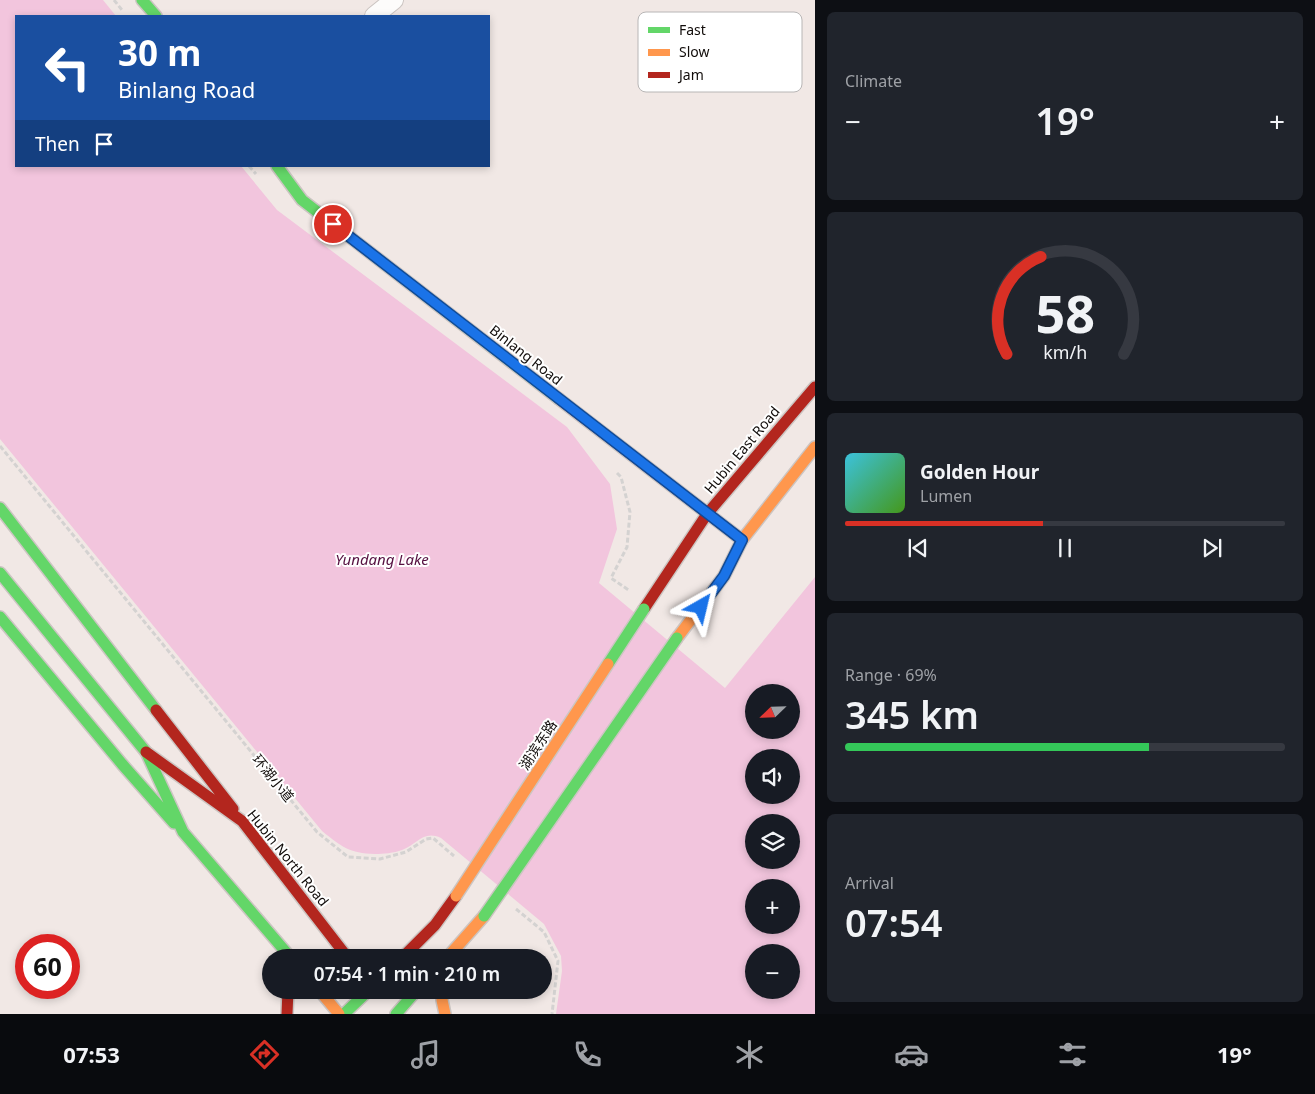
<!DOCTYPE html>
<meta charset="utf-8">
<style>
:root{--surface:#171b24;--page:#20242c;--text:#f1f3f6;--muted:#9ea1a6;--line:#363941;--accent:#d93025}
body{margin:0;font-family:"Noto Sans","Noto Sans SC",sans-serif;background:var(--page);color:var(--text);height:100vh;display:flex;flex-direction:column;font-size:19px;white-space:nowrap}
*{box-sizing:border-box;margin:0}
p{font-size:16px;color:var(--muted)}
.icon{flex:none;width:28px;height:28px;fill:none;stroke:currentColor;stroke-width:2;stroke-linecap:round;stroke-linejoin:round}
.map{position:relative;flex:1;overflow:hidden}
.drawer{display:flex;flex-direction:column;gap:12px;padding:12px;background:#0d0f14;width:500px}
.drawer>*{flex:none}
.banner{position:absolute;left:15px;top:15px;width:475px;height:152px;border-radius:0px;box-shadow:0 2px 8px #0003;background:#1a4fa0;color:#fff;overflow:hidden}
.needle{width:32px;rotate:247deg}
.fabs{position:absolute;left:745px;top:684px;display:grid;gap:10px}
.fabs a{display:grid;place-items:center;width:55px;height:55px;border-radius:50%;background:var(--surface);box-shadow:0 2px 8px #0003;font-size:25px}
.speed{position:absolute;left:15px;top:934px;display:flex;gap:10px;font-size:25px;font-weight:700;text-align:center}
.speed>*{display:grid;place-content:center;width:65px;height:65px;border-radius:50%;background:var(--surface);box-shadow:0 2px 8px #0003;line-height:1}
.speed .limit{border:8px solid #d22;background:#fff;color:#111}
.pin{position:absolute;display:grid;place-items:center;width:42px;height:42px;color:#fff;margin:-21px;border:2px solid #fff;border-radius:50%;box-shadow:0 1px 5px #0007}
.me{position:absolute;width:55px;margin:-28px;rotate:37deg;stroke-linejoin:round;filter:drop-shadow(0 0 4px #0008)}
.turn{display:flex;align-items:center;gap:18px;height:105px;padding:0 20px;font-size:22px}
.turn .icon{width:65px;height:65px;stroke-width:2.5}
.turn b{display:block;font-size:35px;line-height:42px}
.then{display:flex;align-items:center;height:48px;padding:0 20px;background:#0003;gap:10px;font-size:19px}
.big{font-size:38px;font-weight:600;line-height:1.1}
.drawer .card{flex:1;display:flex;flex-direction:column;justify-content:center;gap:8px;min-width:0;padding:0 18px;border-radius:8px;background:var(--page)}
.drawer .dial{align-items:center;gap:0}
.dial svg{height:130px;overflow:visible;fill:none;stroke:var(--line);stroke-width:7;stroke-linecap:round;text-anchor:middle}
.dial text{fill:var(--text);stroke:none}
.song{display:flex;align-items:center;gap:15px}
.cover{width:60px;height:60px;border-radius:8px;background:linear-gradient(135deg,hsl(190 70% 55%),hsl(100 70% 35%))}
.played{height:5px;border-radius:2px;background:linear-gradient(90deg,var(--accent) 45%,var(--line) 45%)}
.keys{display:flex;justify-content:space-around;direction:ltr}
.heat{display:flex;justify-content:space-between;align-items:center;font-size:28px;direction:ltr}
.charge{height:8px;border-radius:4px;background:linear-gradient(90deg,#34c759 69%,var(--line) 0)}
.trip{position:absolute;left:262px;top:949px;width:290px;height:50px;border-radius:25px;background:var(--surface);box-shadow:0 2px 8px #0003;font-weight:600;line-height:50px;text-align:center}
.menu{display:flex;height:80px;justify-content:space-around;align-items:center;background:#090b0e;color:var(--muted)}
.menu .icon{width:35px;height:35px}
.menu .selected{color:var(--accent)}
.menu b{font-size:22px;color:var(--text)}
main{display:flex;flex:1;min-height:0}
.map>svg:first-child{display:block}
.water{fill:#f2c5dd;fill-rule:evenodd}
.lines{fill:none;stroke-linecap:round;stroke-linejoin:round}
.street-casing{stroke:#ccc5c2;stroke-width:20}
.fast-casing{stroke:#ccc5c2;stroke-width:14}
.slow-casing{stroke:#ccc5c2;stroke-width:14}
.jam-casing{stroke:#ccc5c2;stroke-width:14}
.path{stroke:#d4d2d1;stroke-width:3;stroke-dasharray:5 2.5;stroke-linecap:butt}
.street{stroke:#fdfcfb;stroke-width:18}
.fast{stroke:#63d668;stroke-width:11}
.slow{stroke:#ff974d;stroke-width:11}
.jam{stroke:#b3261e;stroke-width:11}
.fast-bridge-casing{stroke:#ccc5c2;stroke-width:14;stroke-linecap:butt}
.slow-bridge-casing{stroke:#ccc5c2;stroke-width:14;stroke-linecap:butt}
.fast-bridge{stroke:#63d668;stroke-width:11}
.slow-bridge{stroke:#ff974d;stroke-width:11}
.route-casing{stroke:#114b97;stroke-width:12}
.route{stroke:#1a73e8;stroke-width:9}
.labels{text-anchor:middle;stroke-width:4;stroke-linejoin:round;paint-order:stroke}
.street-label{font-size:14px;fill:#110c0a;stroke:#fff}
.water-label{font-size:15px;font-style:italic;fill:#561141;stroke:#fff}
.key{fill:#fff;stroke:#b8b6b6;stroke-width:1}
.key-label{font-size:14px;fill:#110c0a}
</style>
<main>
<div class="map">
<svg width="815" height="1014" viewBox="0 0 815 1014">
<rect width="100%" height="100%" fill="#f1e8e5"/>
<!-- water -->
<path class="water" d="M0 0H103L116 16H16V166H241L277 210 567 427 610 484 617 529 599 583 725 688 815 577V1014H556L562 971 561 956 544 924 441 838C423 830 418 844 402 850 394 853 383 854 375 854 349 853 342 847 322 831L0 439ZM754 692H791V730H754ZM754 758H791V795H754ZM754 822H791V860H754ZM754 888H791V925H754ZM754 952H791V990H754Z"/>
<g class="lines">
<defs>
<path id="street" d="M374 16 394 0"/>
<path id="fast" d="M142 0 156 16
M277 166 302 200 559 399
M0 508 156 710
M0 573 146 752
M0 617 122 764 174 823
M147 754 183 832 291 958
M344 1014 369 990
M396 1014 417 990"/>
<path id="slow" d="M677 638 724 576 742 540 815 447
M447 958 484 916
M319 990 339 1014
M444 990 442 1000 445 1014"/>
<path id="jam" d="M559 399 742 540
M644 609 707 514 815 387
M156 710 233 809
M146 752 242 821 348 958
M402 958 435 925 456 896
M287 1014 288 990"/>
</defs>
<!-- street casing -->
<use href="#street" class="street-casing"/>
<!-- fast casing -->
<use href="#fast" class="fast-casing"/>
<!-- slow casing -->
<use href="#slow" class="slow-casing"/>
<!-- jam casing -->
<use href="#jam" class="jam-casing"/>
<!-- path -->
<path class="path" d="M114 0 122 10
M249 166 256 174
M0 446 317 832 348 857 380 859 406 852 426 839 433 838 454 856
M617 473 621 477 630 512 627 547 611 578 630 591
M516 909 544 932 558 961 552 1014"/>
<!-- street -->
<use href="#street" class="street"/>
<!-- fast -->
<use href="#fast" class="fast"/>
<!-- slow -->
<use href="#slow" class="slow"/>
<!-- jam -->
<use href="#jam" class="jam"/>
<defs>
<path id="fast-bridge" d="M608 664 644 609
M484 916 677 638"/>
<path id="slow-bridge" d="M456 896 608 664"/>
</defs>
<!-- fast-bridge casing -->
<use href="#fast-bridge" class="fast-bridge-casing"/>
<!-- slow-bridge casing -->
<use href="#slow-bridge" class="slow-bridge-casing"/>
<!-- fast-bridge -->
<use href="#fast-bridge" class="fast-bridge"/>
<!-- slow-bridge -->
<use href="#slow-bridge" class="slow-bridge"/>
</g>
<g class="lines">
<defs>
<path id="route" d="M333 224 742 540 724 576 701 607"/>
</defs>
<!-- route casing -->
<use href="#route" class="route-casing"/>
<!-- route -->
<use href="#route" class="route"/>
</g>
<g class="labels">
<!-- street labels -->
<g class="street-label">
<text transform="translate(526 355) rotate(38)" y="5">Binlang Road</text>
<text transform="translate(742 450) rotate(-50)" y="5">Hubin East Road</text>
<text transform="translate(538 745) rotate(-57)" y="5">湖滨东路</text>
<text transform="translate(273 778) rotate(51)" y="5">环湖小道</text>
<text transform="translate(288 858) rotate(51)" y="5">Hubin North Road</text>
</g>
<!-- water labels -->
<g class="water-label">
<text x="382" y="565">Yundang Lake</text>
</g>
</g>
<!-- legend -->
<rect x="638" y="12" width="164" height="80" rx="8" class="key"/>
<rect x="648" y="27" width="22" height="6" fill="#63d668"/>
<rect x="648" y="49" width="22" height="7" fill="#ff974d"/>
<rect x="648" y="72" width="22" height="6" fill="#b3261e"/>
<g class="key-label">
<text x="679" y="35">Fast</text>
<text x="679" y="57">Slow</text>
<text x="679" y="80">Jam</text>
</g>
</svg>
<div class="fabs">
<a><svg class="needle" viewBox="-14 -14 28 28"><path d="M0-13l5 13h-10z" fill="#e53935"/><path d="M0 13l5-13h-10z" fill="#9ea1a6"/></svg></a>
<a><svg class="icon" aria-label="sound" viewBox="0 0 24 24"><path d="M4 9h4l5-4v14l-5-4H4zM17 9q2 3 0 6"/></svg></a>
<a><svg class="icon" aria-label="layers" viewBox="0 0 24 24"><path d="M12 4l9 5-9 5-9-5zM3 14l9 5 9-5"/></svg></a>
<a>+</a>
<a>−</a>
</div>
<div class="speed"><div class="limit">60</div></div>
<div class="pin" style="left:333px;top:224px;background:#d93025"><svg class="icon" aria-label="arrive" viewBox="0 0 24 24"><path d="M6 21V4h12l-3 4 3 4H6"/></svg></div>
<svg class="me" style="left:701px;top:607px" viewBox="-20 -20 40 40"><path d="M0-17L14 15 0 8-14 15z" fill="#1a73e8" stroke="#fff" stroke-width="4"/></svg>
<div class="trip">07:54 · 1 min · 210 m</div>
<div class="banner">
<div class="turn"><svg class="icon" aria-label="left" viewBox="0 0 24 24"><path d="M17 20v-9H6M10 6l-5 5 5 5"/></svg><div><b>30 m</b>Binlang Road</div></div>
<div class="then">Then<svg class="icon" aria-label="arrive" viewBox="0 0 24 24"><path d="M6 21V4h12l-3 4 3 4H6"/></svg></div>
</div>
</div>
<section class="drawer">
<div class="card"><p>Climate</p>
<div class="heat"><a>−</a><b class="big">19°</b><a>+</a></div>
</div>
<div class="card dial"><svg viewBox="0 0 100 80">
<path d="M14 69A42 42 0 1 1 86 69"/>
<path d="M14 69A42 42 0 0 1 35 9" stroke="#d93025"/>
<text x="50" y="56" font-size="32" font-weight="700">58</text>
<text x="50" y="72" font-size="11">km/h</text>
</svg></div>
<div class="card">
<div class="song"><i class="cover"></i><div><b>Golden Hour</b><p>Lumen</p></div></div>
<div class="played"></div>
<div class="keys"><svg class="icon" aria-label="previous" viewBox="0 0 24 24"><path d="M18 5L8 12l10 7zM5 5v14"/></svg><svg class="icon" aria-label="pause" viewBox="0 0 24 24"><path d="M8 5v14M16 5v14"/></svg><svg class="icon" aria-label="next" viewBox="0 0 24 24"><path d="M6 5l10 7-10 7zM19 5v14"/></svg></div>
</div>
<div class="card"><p>Range · 69%</p><b class="big">345 km</b><div class="charge"></div></div>
<div class="card"><p>Arrival</p><b class="big">07:54</b></div>
</section>
</main>
<nav class="menu">
<b>07:53</b>
<svg class="icon selected" aria-label="directions" viewBox="0 0 24 24"><path d="M12 3l9 9-9 9-9-9zM9 14v-3h6M13 9l2 2-2 2"/></svg>
<svg class="icon" aria-label="music" viewBox="0 0 24 24"><path d="M9 18V5l10-2v13"/><circle cx="6" cy="18" r="3"/><circle cx="16" cy="16" r="3"/></svg>
<svg class="icon" aria-label="phone" viewBox="0 0 24 24"><path d="M5 4h4l2 5-3 2q2 4 5 5l2-3 5 2v4C11 20 4 13 5 4z"/></svg>
<svg class="icon" aria-label="climate" viewBox="0 0 24 24"><path d="M12 3v18M4 7l16 10M4 17L20 7"/></svg>
<svg class="icon" aria-label="car" viewBox="0 0 24 24"><path d="M5 17H2v-5l4-1 3-4h7l3 4 3 1v5h-3M9 17h6M6 11h13"/><circle cx="7" cy="17" r="2"/><circle cx="17" cy="17" r="2"/></svg>
<svg class="icon" aria-label="filters" viewBox="0 0 24 24"><path d="M4 7h16M4 17h16"/><circle cx="9" cy="7" r="2"/><circle cx="15" cy="17" r="2"/></svg>
<b>19°</b>
</nav>
